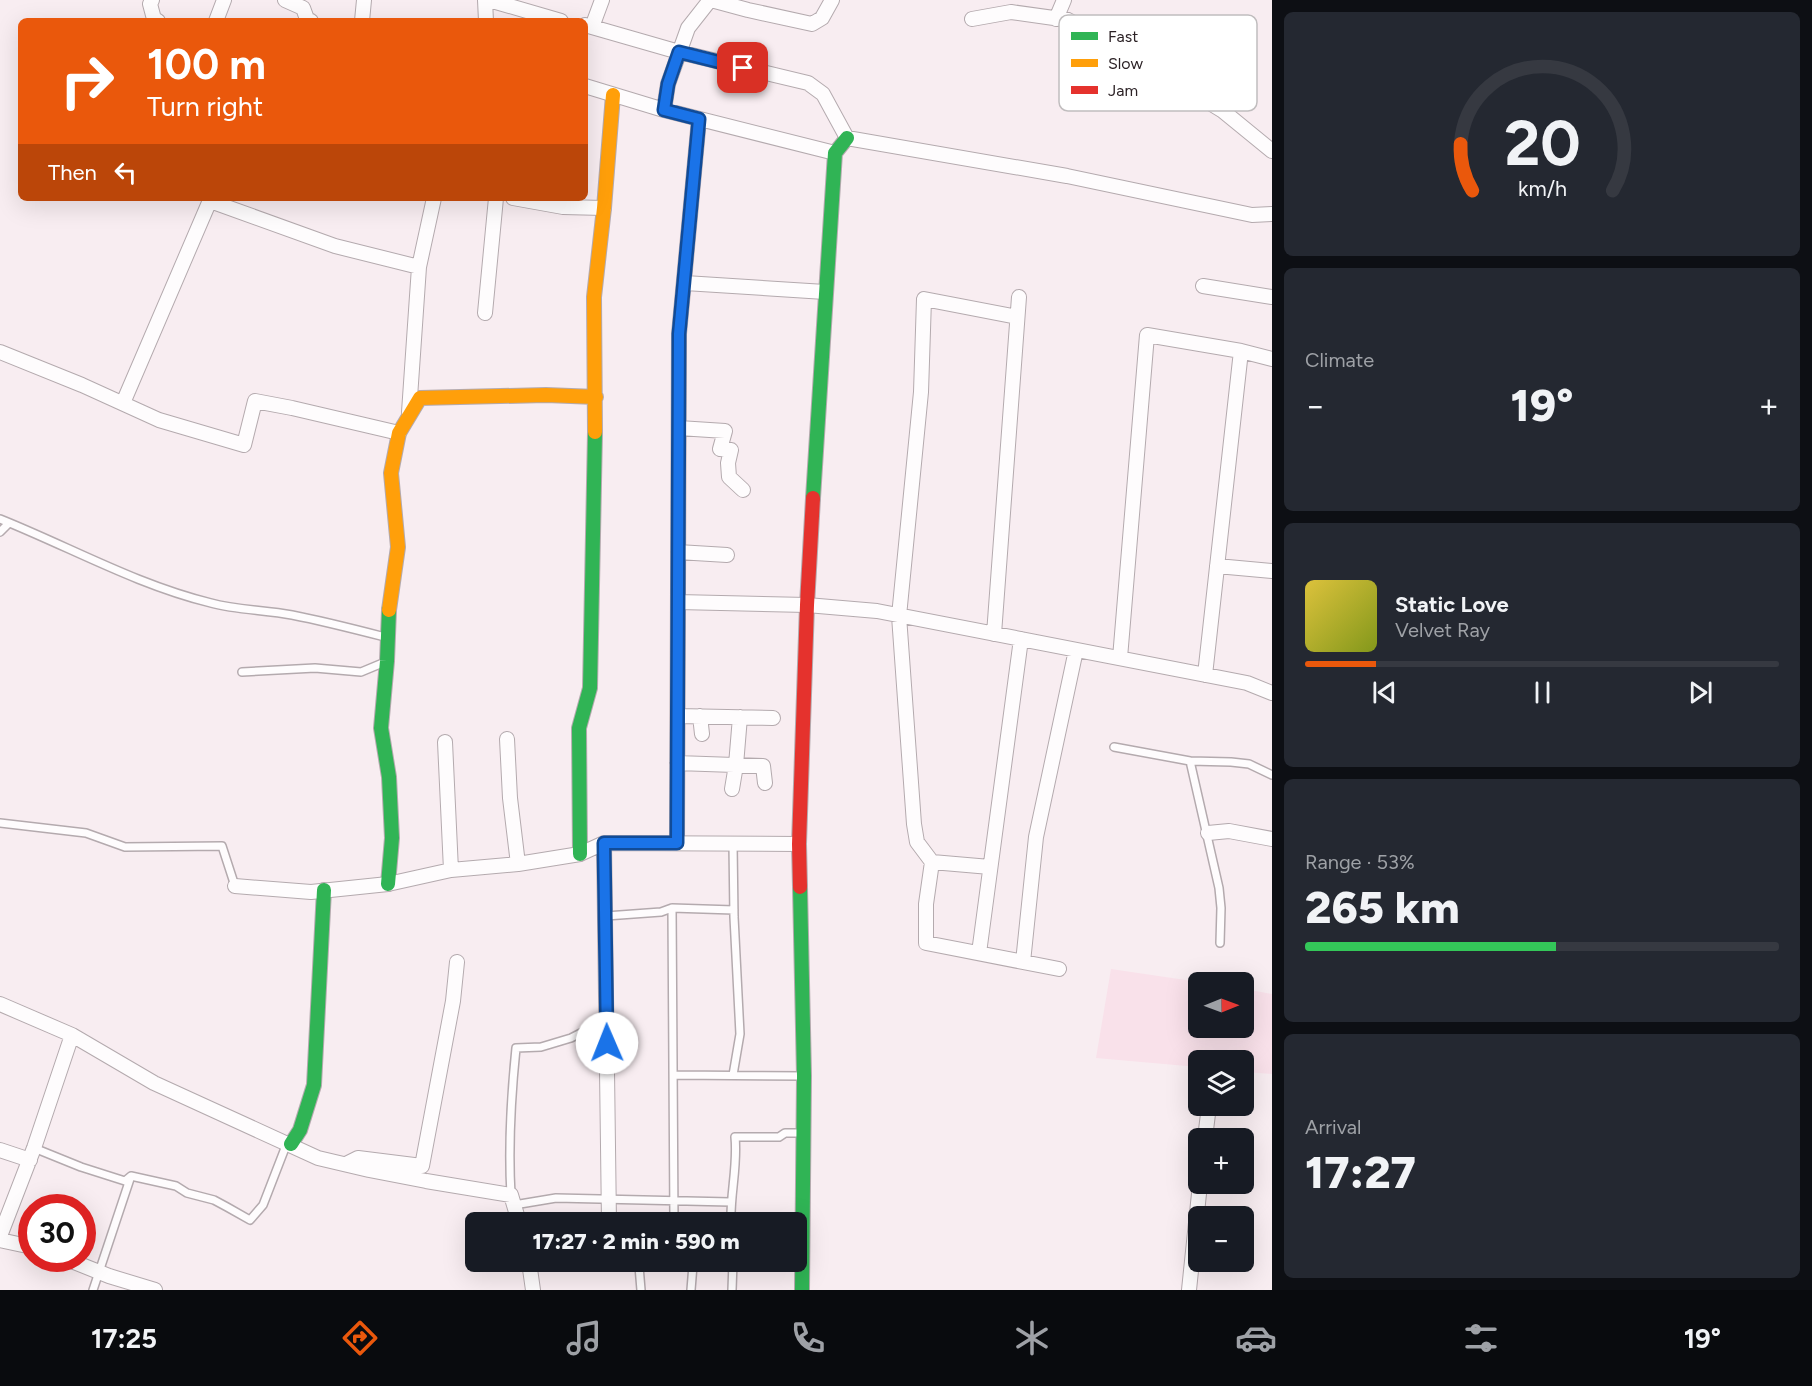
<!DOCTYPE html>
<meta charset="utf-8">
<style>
:root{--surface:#171b24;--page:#242831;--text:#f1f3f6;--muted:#9ea1a6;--line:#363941;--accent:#ea580c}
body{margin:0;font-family:Figtree,sans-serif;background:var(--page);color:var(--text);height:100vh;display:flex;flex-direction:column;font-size:22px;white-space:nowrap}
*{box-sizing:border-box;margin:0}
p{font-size:20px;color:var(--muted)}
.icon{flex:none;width:33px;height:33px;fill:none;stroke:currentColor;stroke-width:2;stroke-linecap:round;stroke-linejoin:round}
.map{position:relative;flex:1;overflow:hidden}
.sheet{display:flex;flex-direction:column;gap:12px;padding:12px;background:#0d0f14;width:540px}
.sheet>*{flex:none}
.hud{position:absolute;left:18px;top:18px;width:570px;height:183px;border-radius:9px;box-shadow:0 6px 24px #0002;background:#ea580c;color:#fff;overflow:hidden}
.needle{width:39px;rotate:89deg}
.tools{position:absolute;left:1188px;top:972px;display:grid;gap:12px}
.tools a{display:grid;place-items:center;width:66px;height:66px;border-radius:9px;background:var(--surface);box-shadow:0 6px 24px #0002;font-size:30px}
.speed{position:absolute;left:18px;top:1194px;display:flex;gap:12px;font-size:30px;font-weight:700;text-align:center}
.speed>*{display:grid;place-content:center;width:78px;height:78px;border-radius:50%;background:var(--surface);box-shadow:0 6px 24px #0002;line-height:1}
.speed .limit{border:9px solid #d22;background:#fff;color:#111}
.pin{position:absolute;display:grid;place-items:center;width:51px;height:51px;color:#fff;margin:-26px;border-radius:12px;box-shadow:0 3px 9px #0006}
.me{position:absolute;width:66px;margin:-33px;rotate:359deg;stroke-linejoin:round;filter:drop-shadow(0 0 4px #0008)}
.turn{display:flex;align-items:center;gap:21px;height:126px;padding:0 30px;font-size:27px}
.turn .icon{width:78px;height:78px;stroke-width:2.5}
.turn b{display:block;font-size:42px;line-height:51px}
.then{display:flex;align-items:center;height:57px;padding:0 30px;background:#0003;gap:12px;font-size:22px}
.big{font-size:45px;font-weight:800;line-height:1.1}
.sheet .card{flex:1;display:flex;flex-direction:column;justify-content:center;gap:9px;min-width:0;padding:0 21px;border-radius:9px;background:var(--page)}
.sheet .dial{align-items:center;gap:0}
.dial svg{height:156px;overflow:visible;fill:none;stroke:var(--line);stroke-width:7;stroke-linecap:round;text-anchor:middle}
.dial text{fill:var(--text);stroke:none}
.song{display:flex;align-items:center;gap:18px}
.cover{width:72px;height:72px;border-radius:9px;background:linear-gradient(135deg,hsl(50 70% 55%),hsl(70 70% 35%))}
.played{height:6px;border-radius:3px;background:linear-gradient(90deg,var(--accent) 15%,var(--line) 15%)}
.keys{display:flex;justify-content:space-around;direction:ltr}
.heat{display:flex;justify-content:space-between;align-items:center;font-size:33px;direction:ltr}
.charge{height:9px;border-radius:4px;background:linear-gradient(90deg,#34c759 53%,var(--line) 0)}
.trip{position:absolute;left:465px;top:1212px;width:342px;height:60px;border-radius:9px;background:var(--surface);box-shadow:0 6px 24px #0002;font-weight:800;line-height:60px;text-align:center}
.menu{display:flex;height:96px;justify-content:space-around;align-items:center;background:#090b0e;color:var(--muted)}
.menu .icon{width:42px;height:42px}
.menu .active{color:var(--accent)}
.menu b{font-size:27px;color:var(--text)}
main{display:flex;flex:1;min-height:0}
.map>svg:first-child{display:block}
.built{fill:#f9e1ea}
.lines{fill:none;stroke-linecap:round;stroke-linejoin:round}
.lane-casing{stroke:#b4aaae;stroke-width:10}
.street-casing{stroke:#b4aaae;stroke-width:16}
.fast-casing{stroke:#b4aaae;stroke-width:16}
.slow-casing{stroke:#b4aaae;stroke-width:16}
.jam-casing{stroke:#b4aaae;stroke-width:16}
.lane{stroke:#fefcfd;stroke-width:7}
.street{stroke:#fefcfd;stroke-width:14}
.fast{stroke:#30b455;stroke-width:14}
.slow{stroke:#ff9f0a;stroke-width:14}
.jam{stroke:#e5322d;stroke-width:14}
.route-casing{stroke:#114b97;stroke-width:15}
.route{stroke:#1a73e8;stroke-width:10}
.key{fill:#fff;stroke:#c0bdbe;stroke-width:1.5}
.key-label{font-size:16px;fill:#2c2226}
</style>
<main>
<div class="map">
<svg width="1272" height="1290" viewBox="0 0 1272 1290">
<rect width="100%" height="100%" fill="#f8edf1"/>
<!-- built -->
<path class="built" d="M1111 969 1199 982 1198 1028H1244V989L1272 994V1074L1244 1072V1060H1198V1067L1096 1058Z"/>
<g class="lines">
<defs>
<path id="lane" d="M0 519C70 547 137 585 211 603 237 610 265 610 292 615 323 621 354 629 385 637
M0 532 9 523
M242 672 315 668 361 672 385 662
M1114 747 1190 761 1219 888 1221 908 1220 943
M1190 761 1231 762 1249 764 1272 775
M0 823 86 833 125 847 222 846 235 886
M733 844 734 917 740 1034 733 1075
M672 908 674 1222
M606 916 661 912 672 908 734 910
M674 1075 804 1076
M34 1148 81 1167 125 1181 131 1176 176 1186 187 1193 214 1200 227 1207 250 1220 263 1205 287 1143
M511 1195C508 1145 511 1097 516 1048L541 1047 571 1038 606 1020
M514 1205 556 1198 730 1202
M731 1222C730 1194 738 1165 735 1137H779L785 1133H801
M619 1262C636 1272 701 1264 722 1262
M639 1266 641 1290
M93 1290 130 1179
M691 1290 693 1265
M732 1290 733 1262"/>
<path id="street" d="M152 0 150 4 154 19 158 21
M285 0 303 8 307 19 311 21
M485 0 486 21
M489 0 561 21
M711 0 748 10 812 24 822 18 832 0
M972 19 1011 12 1068 20 1103 38 1223 111 1272 151
M1056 19 1064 0
M216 21 224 0
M362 21 364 0
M585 25 679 52 808 83 823 94 847 138 1067 176 1252 215 1272 214
M592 27 602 0
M585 86 664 110 835 153
M664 110 668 84 688 28 710 0
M513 198 563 207 604 208
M210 201 335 246 419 267 434 198
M685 283 825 292
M1203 286 1272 297
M485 313 496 198
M1017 317 924 299 921 392 899 616 914 824 917 842 932 862 926 904V943L1059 969
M0 352 82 385 159 420 244 445 255 401 292 408 399 433
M123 403 211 198
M409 412 419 267
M679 428 725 431 720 449 731 450 728 463 729 477 743 490
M678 552 727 555
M1217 566 1272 571
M678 602 807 605 877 611 1247 683 1272 693
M994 634 1019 297
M1120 658 1147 335 1241 351 1272 359
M1205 675 1241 351
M678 716 773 718
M700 716 702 734
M507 739 510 798 518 864
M445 742 451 870
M677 763 763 766 765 783
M732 789 736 765 740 717
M1208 833 1229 831 1272 839
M604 843 609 1222
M677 843 679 334 699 119
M932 862 990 867
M235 886 311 892 388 884 451 870 518 864 580 854 604 843 799 844
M979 953 1021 639
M1023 962 1036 837 1076 650
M0 1004 72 1035 154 1083 318 1158 369 1170 426 1181 511 1195 519 1222
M1205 1138 1209 1106
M0 1150 30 1160
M346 1164 358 1158 422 1166 453 1001 457 962
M0 1236 34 1148 72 1035
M0 1240 32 1247
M64 1258 109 1276 155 1290
M529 1262 533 1290
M1189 1290 1200 1184"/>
<path id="fast" d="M813 498 835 153 847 138
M580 854 579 728 590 688 595 432
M388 884 392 838 389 777 381 728 387 661 389 610
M800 887 804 1076 802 1290
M291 1144 300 1130 314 1085 324 890"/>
<path id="slow" d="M595 432 594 297 604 208 613 95
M389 610 398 547 391 473 399 433 420 398 546 395 596 397"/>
<path id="jam" d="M800 887 799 844 807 605 813 498"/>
</defs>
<!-- lane casing -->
<use href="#lane" class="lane-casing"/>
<!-- street casing -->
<use href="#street" class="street-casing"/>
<!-- fast casing -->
<use href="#fast" class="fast-casing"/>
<!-- slow casing -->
<use href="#slow" class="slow-casing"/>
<!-- jam casing -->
<use href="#jam" class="jam-casing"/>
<!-- lane -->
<use href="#lane" class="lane"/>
<!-- street -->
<use href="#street" class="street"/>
<!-- fast -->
<use href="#fast" class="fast"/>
<!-- slow -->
<use href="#slow" class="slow"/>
<!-- jam -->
<use href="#jam" class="jam"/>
</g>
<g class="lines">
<defs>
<path id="route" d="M607 1043 604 843H677L679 334 699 119 664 110 668 84 679 52 743 68"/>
</defs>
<!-- route casing -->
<use href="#route" class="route-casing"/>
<!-- route -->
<use href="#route" class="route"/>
</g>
<!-- legend -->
<rect x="1059" y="15" width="198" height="96" rx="9" class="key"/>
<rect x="1071" y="32" width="27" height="8" fill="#30b455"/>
<rect x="1071" y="59" width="27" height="8" fill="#ff9f0a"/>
<rect x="1071" y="86" width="27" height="8" fill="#e5322d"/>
<g class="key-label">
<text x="1108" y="42">Fast</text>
<text x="1108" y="69">Slow</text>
<text x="1108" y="96">Jam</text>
</g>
</svg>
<div class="tools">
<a><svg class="needle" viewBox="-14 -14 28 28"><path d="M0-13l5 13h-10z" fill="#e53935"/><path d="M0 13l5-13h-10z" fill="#9ea1a6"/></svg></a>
<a><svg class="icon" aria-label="layers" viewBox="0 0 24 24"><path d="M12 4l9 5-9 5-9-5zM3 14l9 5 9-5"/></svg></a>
<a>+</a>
<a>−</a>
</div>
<div class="speed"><div class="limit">30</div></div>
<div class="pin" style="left:743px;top:68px;background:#d93025"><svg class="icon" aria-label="arrive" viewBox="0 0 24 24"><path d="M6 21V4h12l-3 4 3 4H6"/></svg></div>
<svg class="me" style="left:607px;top:1043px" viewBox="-20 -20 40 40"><circle r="19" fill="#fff"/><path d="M0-13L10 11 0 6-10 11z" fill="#1a73e8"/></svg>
<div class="trip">17:27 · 2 min · 590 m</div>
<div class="hud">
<div class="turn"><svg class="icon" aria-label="right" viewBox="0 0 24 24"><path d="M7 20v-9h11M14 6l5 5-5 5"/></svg><div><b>100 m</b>Turn right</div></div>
<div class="then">Then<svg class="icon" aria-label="left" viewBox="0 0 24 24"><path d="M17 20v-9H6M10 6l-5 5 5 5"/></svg></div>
</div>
</div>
<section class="sheet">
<div class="card dial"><svg viewBox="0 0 100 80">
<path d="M14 69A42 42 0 1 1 86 69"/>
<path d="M14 69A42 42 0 0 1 8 45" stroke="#ea580c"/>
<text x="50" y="56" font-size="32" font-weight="700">20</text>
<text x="50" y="72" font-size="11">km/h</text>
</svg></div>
<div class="card"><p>Climate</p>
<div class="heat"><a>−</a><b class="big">19°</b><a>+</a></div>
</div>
<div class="card">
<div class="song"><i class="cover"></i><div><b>Static Love</b><p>Velvet Ray</p></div></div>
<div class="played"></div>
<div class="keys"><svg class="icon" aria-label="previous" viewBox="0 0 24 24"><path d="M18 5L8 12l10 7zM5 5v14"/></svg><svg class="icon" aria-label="pause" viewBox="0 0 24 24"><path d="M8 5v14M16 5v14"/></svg><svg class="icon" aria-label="next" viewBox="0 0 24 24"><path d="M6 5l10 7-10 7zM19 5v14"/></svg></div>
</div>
<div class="card"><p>Range · 53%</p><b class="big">265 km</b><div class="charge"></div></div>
<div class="card"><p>Arrival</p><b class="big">17:27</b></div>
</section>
</main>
<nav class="menu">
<b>17:25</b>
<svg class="icon active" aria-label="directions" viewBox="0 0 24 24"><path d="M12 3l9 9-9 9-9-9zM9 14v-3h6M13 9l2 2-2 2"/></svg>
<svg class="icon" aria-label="music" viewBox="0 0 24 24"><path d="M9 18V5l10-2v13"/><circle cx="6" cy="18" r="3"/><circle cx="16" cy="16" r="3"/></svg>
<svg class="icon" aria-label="phone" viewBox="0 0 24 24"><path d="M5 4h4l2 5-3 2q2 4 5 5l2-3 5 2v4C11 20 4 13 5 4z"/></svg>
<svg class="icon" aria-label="climate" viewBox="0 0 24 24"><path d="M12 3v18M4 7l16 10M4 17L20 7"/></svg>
<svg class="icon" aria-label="car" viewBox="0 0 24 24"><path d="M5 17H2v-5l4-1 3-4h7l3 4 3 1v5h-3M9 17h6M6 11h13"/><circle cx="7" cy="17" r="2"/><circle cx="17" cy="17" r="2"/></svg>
<svg class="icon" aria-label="filters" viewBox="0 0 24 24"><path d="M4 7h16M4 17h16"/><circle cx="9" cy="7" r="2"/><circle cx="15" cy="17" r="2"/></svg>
<b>19°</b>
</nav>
